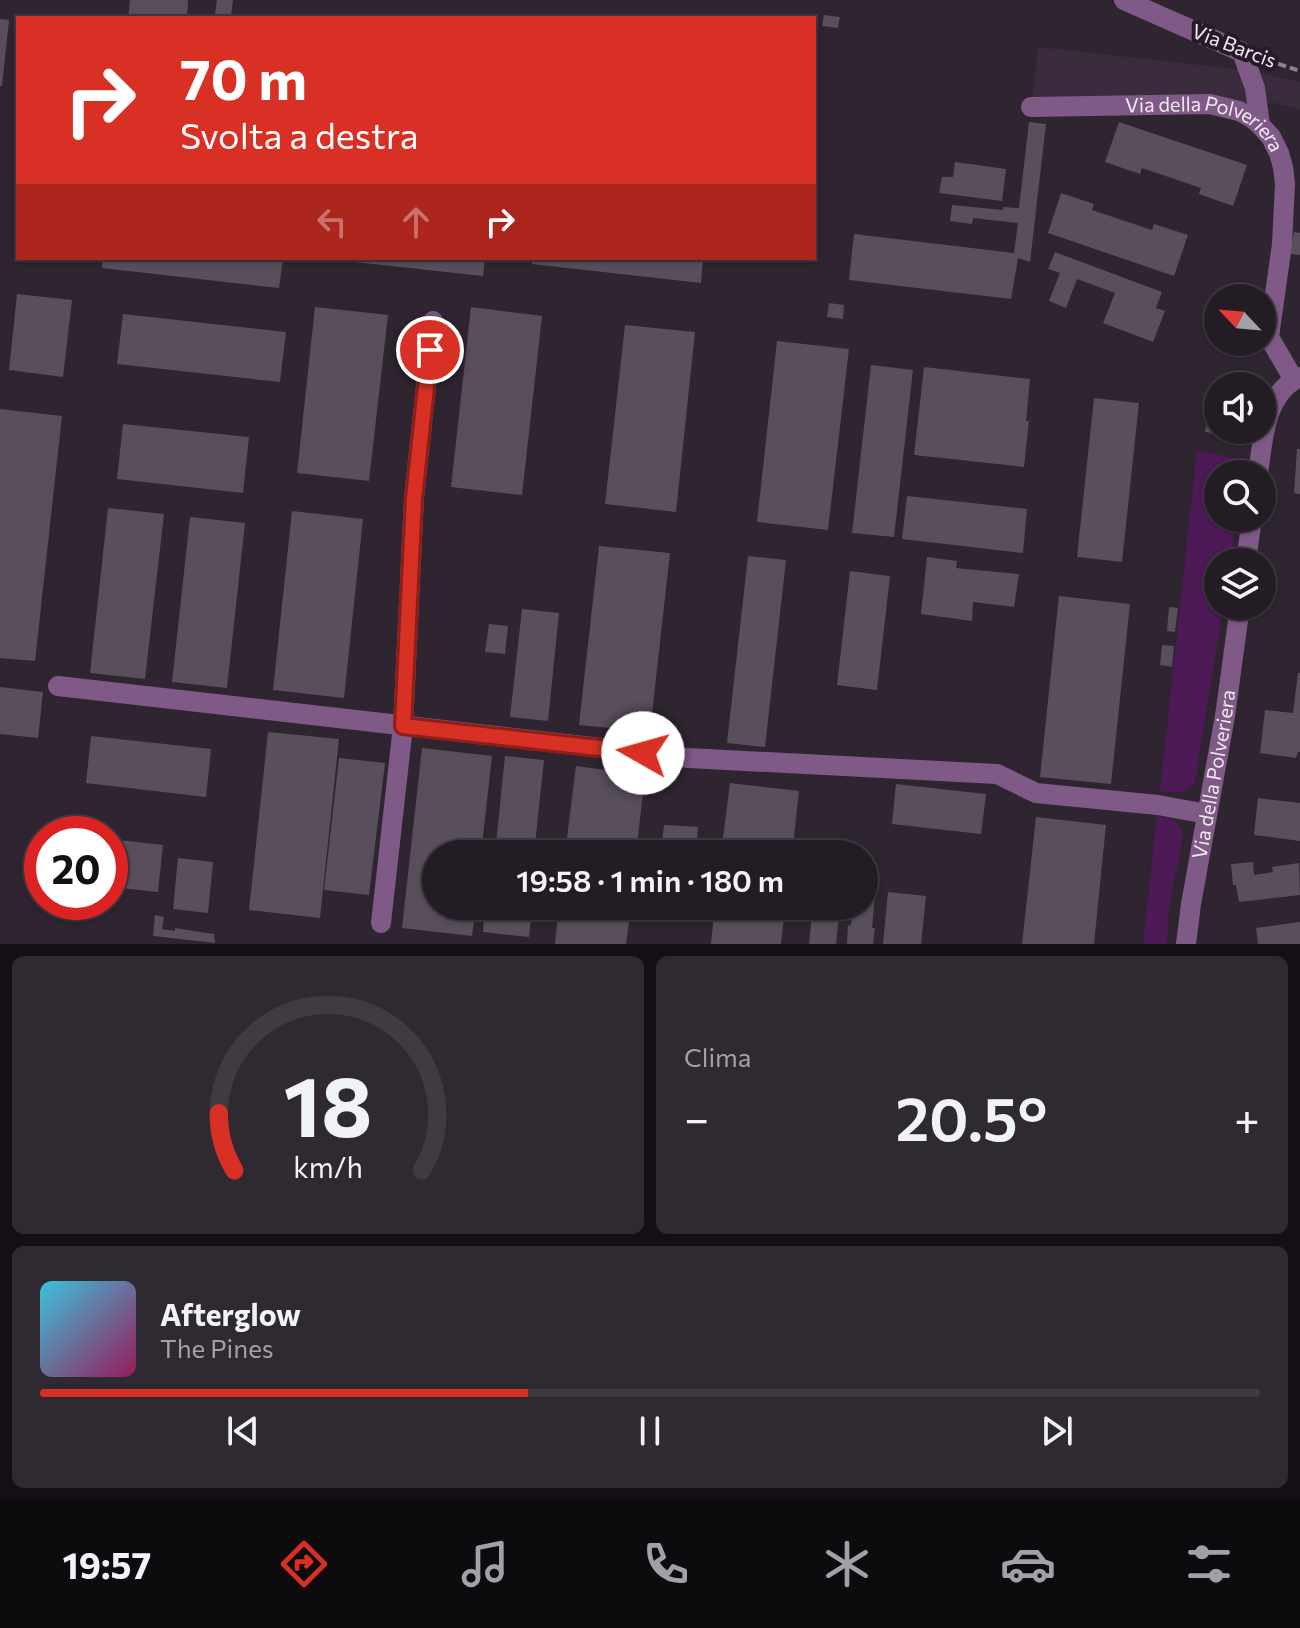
<!DOCTYPE html>
<html lang="it">
<meta charset="utf-8">
<style>
:root{--surface:#231c25;--page:#2f2932;--text:#f1f3f6;--muted:#a3a1a7;--line:#403a42;--accent:#d93025}
body{margin:0;font-family:Commissioner,sans-serif;background:var(--page);color:var(--text);height:100vh;display:flex;flex-direction:column;font-size:30px;white-space:nowrap}
*{box-sizing:border-box;margin:0}
p{font-size:26px;color:var(--muted)}
.icon{flex:none;width:44px;height:44px;fill:none;stroke:currentColor;stroke-width:2;stroke-linecap:round;stroke-linejoin:round}
.map{position:relative;height:944px;overflow:hidden}
.sheet{display:flex;flex-direction:column;gap:12px;padding:12px;background:#130f14;flex:1}
.sheet>*{flex:none}
.top-card{position:absolute;left:16px;top:16px;width:800px;height:244px;border-radius:0px;box-shadow:0 2px 6px #0004,0 0 0 2px var(--line);background:#d93025;color:#fff;overflow:hidden}
.needle{width:52px;rotate:296deg}
.buttons{position:absolute;left:1204px;top:284px;display:grid;gap:16px}
.buttons a{display:grid;place-items:center;width:72px;height:72px;border-radius:50%;background:var(--surface);box-shadow:0 2px 6px #0004,0 0 0 2px var(--line);font-size:40px}
.speed{position:absolute;left:24px;top:816px;display:flex;gap:16px;font-size:40px;font-weight:700;text-align:center}
.speed>*{display:grid;place-content:center;width:104px;height:104px;border-radius:50%;background:var(--surface);box-shadow:0 2px 6px #0004,0 0 0 2px var(--line);line-height:1}
.speed .limit{border:12px solid #d22;background:#fff;color:#111}
.pin{position:absolute;display:grid;place-items:center;width:68px;height:68px;color:#fff;margin:-34px;border:4px solid #fff;border-radius:50%;box-shadow:0 2px 8px #0007}
.me{position:absolute;width:88px;margin:-44px;rotate:277deg;stroke-linejoin:round;filter:drop-shadow(0 0 6px #0008)}
.turn{display:flex;align-items:center;gap:28px;height:168px;padding:0 32px;font-size:36px}
.turn .icon{width:104px;height:104px;stroke-width:2.5}
.turn b{display:block;font-size:56px;line-height:68px}
.lanes{display:flex;align-items:center;height:76px;padding:0 32px;background:#0003;justify-content:center;gap:40px;direction:ltr}
.lanes .off{opacity:.35}
.big{font-size:60px;font-weight:600;line-height:1.1}
.sheet .tile{flex:1;display:flex;flex-direction:column;justify-content:center;gap:12px;min-width:0;padding:0 28px;border-radius:12px;background:var(--page)}
.sheet .dial{align-items:center;gap:0}
.dial svg{height:208px;overflow:visible;fill:none;stroke:var(--line);stroke-width:7;stroke-linecap:round;text-anchor:middle}
.dial text{fill:var(--text);stroke:none}
.song{display:flex;align-items:center;gap:24px}
.cover{width:96px;height:96px;border-radius:12px;background:linear-gradient(135deg,hsl(190 70% 55%),hsl(330 70% 35%))}
.played{height:8px;border-radius:4px;background:linear-gradient(90deg,var(--accent) 40%,var(--line) 40%)}
.keys{display:flex;justify-content:space-around;direction:ltr}
.heat{display:flex;justify-content:space-between;align-items:center;font-size:44px;direction:ltr}
.sheet .tiles{flex:1;display:grid;gap:12px;grid-template-columns:1fr 1fr}
.tile:last-child{grid-column:span 2}
.trip{position:absolute;left:422px;top:840px;width:456px;height:80px;border-radius:40px;background:var(--surface);box-shadow:0 2px 6px #0004,0 0 0 2px var(--line);font-weight:600;line-height:80px;text-align:center}
.menu{display:flex;height:128px;justify-content:space-around;align-items:center;background:#0e0b0f;color:var(--muted)}
.menu .icon{width:56px;height:56px}
.menu .selected{color:var(--accent)}
.menu b{font-size:36px;color:var(--text)}
.map>svg:first-child{display:block}
.built{fill:#3b2c3d}
.green{fill:#4d1a57}
.building{fill:#594e5b}
.lines{fill:none;stroke-linecap:round;stroke-linejoin:round}
.path{stroke:#8a828c;stroke-width:4;stroke-dasharray:8 4;stroke-linecap:butt}
.minor{stroke:#7f5a87;stroke-width:20}
.route-casing{stroke:#8d1f18;stroke-width:20}
.route{stroke:#d93025;stroke-width:14}
.labels{text-anchor:middle;stroke-width:8;stroke-linejoin:round;paint-order:stroke}
.street-label{font-size:20px;fill:#f0e9f1;stroke:#251b27}
</style>
<div class="map">
<svg width="1300" height="944" viewBox="0 0 1300 944">
<rect width="100%" height="100%" fill="#2f2531"/>
<!-- built -->
<path class="built" d="M1038 47 1244 70 1300 82V109L1274 103 1069 115 1030 114Z"/>
<!-- green -->
<path class="green" d="M1197 450 1246 461 1244 474H1218V518H1237L1230 562H1218V606H1223L1195 783C1187 795 1174 792 1160 792Z
M1157 816C1171 819 1183 821 1183 838L1169 907 1167 944H1143Z"/>
<!-- building -->
<path class="building" d="M130 0H188L187 18H128Z
M217 0H233L231 16 215 14Z
M824 15 840 17 838 28 822 26Z
M0 19 9 20 2 86H0Z
M1029 122 1046 124 1030 262 1018 258 1011 299 849 280 854 234 1014 253 1018 223 973 218 972 224 950 221 952 205 1003 210V207L1019 208Z
M1119 122 1247 165 1233 206 1199 194 1201 188 1142 168 1140 174 1105 162Z
M955 162 1006 169 1002 201 939 193 942 177H953Z
M1061 193 1094 204 1092 210 1152 230 1154 224 1188 235 1174 276 1048 233Z
M1294 232 1300 233V255L1290 254Z
M1055 252 1162 292 1156 308 1165 311 1153 342 1103 323 1115 293 1077 279 1066 308 1049 301 1060 273 1048 269Z
M103 258H283L279 288 102 268Z
M336 258H485L483 276 336 260Z
M533 258H703L701 283 532 264Z
M17 294 72 300 63 377 9 370Z
M829 303 844 305 843 319 827 317Z
M315 307 388 315 369 481 297 473Z
M471 307 542 316 522 495 451 487Z
M123 314 286 332 280 382 117 364Z
M625 325 695 332 676 512 605 504Z
M777 341 849 349 828 530 757 522Z
M871 365 913 370 894 537 852 533Z
M924 367 1030 379 1026 421H1029L1024 467 914 455Z
M1094 398 1139 403 1122 562 1077 557Z
M1209 404 1218 405V430H1249L1247 438 1205 432Z
M0 409 62 416 35 661 0 658Z
M123 424 249 437 243 493 117 479Z
M1297 449H1300V494L1294 493Z
M907 496 1027 509 1023 553 902 539Z
M108 508 164 514 145 679 90 673Z
M292 511 363 519 344 698 273 690Z
M190 517 245 523 227 688 172 682Z
M599 546 670 553 650 732 579 725Z
M748 556 786 560 765 747 727 743Z
M927 557 957 561 956 568 1019 574 1014 607 973 602 972 621 921 614Z
M850 571 890 576 877 690 837 685Z
M1059 596 1130 604 1111 784 1040 777Z
M1169 607 1178 608 1175 632 1167 631Z
M522 609 559 613 548 721 510 717Z
M489 624 508 626 505 654 485 652Z
M1162 645 1174 646 1172 667 1160 665Z
M1298 673H1300V752H1298L1296 758 1260 753 1265 710 1293 713Z
M0 687 43 692 38 738 0 734Z
M268 732 339 739 320 918 249 910Z
M91 736 211 749 206 797 86 783Z
M422 748 492 756 481 854H436V906H476L472 936 402 928Z
M505 756 544 760 534 854H495Z
M339 758 385 763 369 895 324 890Z
M576 766 645 775 636 854H565Z
M730 783 799 791 792 854H721Z
M896 784 986 794 981 834 892 824Z
M1258 798 1300 803V841L1254 835Z
M1036 817 1106 825 1094 944H1022Z
M664 825 698 827 696 854H661Z
M110 839 163 845 158 892 110 887Z
M178 858 213 862 208 913 173 909Z
M1253 862 1254 875 1273 872 1272 867 1299 863 1300 895 1239 902 1236 885H1233L1231 864Z
M864 883 876 884 872 928H875L873 944H847L848 925 851 926 853 906H864Z
M888 892 926 896 921 944H883Z
M485 906H532L529 937 483 932Z
M559 906H631L626 944H555Z
M715 906H785L781 944H711Z
M806 906H840L836 944H809L812 914 805 913Z
M155 915 164 917 162 929 175 931V928L214 934 215 943 153 936Z
M1300 922V944H1258L1256 928Z"/>
<g class="lines">
<!-- path -->
<path class="path" d="M1267 60 1300 71"/>
<!-- minor -->
<g class="minor">
<path d="M1124 0 1242 52 1255 88 1260 125"/>
<path id="s1" d="M1031 107 1210 104 1239 111 1252 118 1260 125 1271 137 1279 153 1283 167 1285 184 1282 244 1269 337 1294 380"/>
<path d="M1258 474C1263 440 1264 393 1300 377"/>
<path d="M1246 562 1252 518"/>
<path d="M58 686 688 758 997 774 1036 793 1158 805 1207 814"/>
<path d="M381 923 403 726 414 498 433 321"/>
<path id="s2" d="M1186 944 1191 904 1225 716 1240 606"/>
</g>
</g>
<g class="lines">
<defs>
<path id="route" d="M430 350 414 498 403 726 643 753"/>
</defs>
<!-- route casing -->
<use href="#route" class="route-casing"/>
<!-- route -->
<use href="#route" class="route"/>
</g>
<g class="labels">
<!-- street labels -->
<g class="street-label">
<text transform="translate(1234 46) rotate(21)" y="7">Via Barcis</text>
<text dy="7" stroke="none"><textPath href="#s1" startOffset="180">Via della Polveriera</textPath></text>
<text dy="7" stroke="none"><textPath href="#s2" startOffset="172">Via della Polveriera</textPath></text>
</g>
</g>
</svg>
<div class="buttons">
<a><svg class="needle" viewBox="-14 -14 28 28"><path d="M0-13l5 13h-10z" fill="#e53935"/><path d="M0 13l5-13h-10z" fill="#a3a1a7"/></svg></a>
<a><svg class="icon" aria-label="sound" viewBox="0 0 24 24"><path d="M4 9h4l5-4v14l-5-4H4zM17 9q2 3 0 6"/></svg></a>
<a><svg class="icon" aria-label="search" viewBox="0 0 24 24"><circle cx="10" cy="10" r="6"/><path d="M15 15l6 6"/></svg></a>
<a><svg class="icon" aria-label="layers" viewBox="0 0 24 24"><path d="M12 4l9 5-9 5-9-5zM3 14l9 5 9-5"/></svg></a>
</div>
<div class="speed"><div class="limit">20</div></div>
<div class="pin" style="left:430px;top:350px;background:#d93025"><svg class="icon" aria-label="arrive" viewBox="0 0 24 24"><path d="M6 21V4h12l-3 4 3 4H6"/></svg></div>
<svg class="me" style="left:643px;top:753px" viewBox="-20 -20 40 40"><circle r="19" fill="#fff"/><path d="M0-13L10 11 0 6-10 11z" fill="#d93025"/></svg>
<div class="trip">19:58 · 1 min · 180 m</div>
<div class="top-card">
<div class="turn"><svg class="icon" aria-label="right" viewBox="0 0 24 24"><path d="M7 20v-9h11M14 6l5 5-5 5"/></svg><div><b>70 m</b>Svolta a destra</div></div>
<div class="lanes"><svg class="icon off" aria-label="left" viewBox="0 0 24 24"><path d="M17 20v-9H6M10 6l-5 5 5 5"/></svg><svg class="icon off" aria-label="ahead" viewBox="0 0 24 24"><path d="M12 20V5M6 11l6-6 6 6"/></svg><svg class="icon" aria-label="right" viewBox="0 0 24 24"><path d="M7 20v-9h11M14 6l5 5-5 5"/></svg></div>
</div>
</div>
<section class="sheet">
<div class="tiles">
<div class="tile dial"><svg viewBox="0 0 100 80">
<path d="M14 69A42 42 0 1 1 86 69"/>
<path d="M14 69A42 42 0 0 1 8 47" stroke="#d93025"/>
<text x="50" y="56" font-size="32" font-weight="700">18</text>
<text x="50" y="72" font-size="11">km/h</text>
</svg></div>
<div class="tile"><p>Clima</p>
<div class="heat"><a>−</a><b class="big">20.5°</b><a>+</a></div>
</div>
<div class="tile">
<div class="song"><i class="cover"></i><div><b>Afterglow</b><p>The Pines</p></div></div>
<div class="played"></div>
<div class="keys"><svg class="icon" aria-label="previous" viewBox="0 0 24 24"><path d="M18 5L8 12l10 7zM5 5v14"/></svg><svg class="icon" aria-label="pause" viewBox="0 0 24 24"><path d="M8 5v14M16 5v14"/></svg><svg class="icon" aria-label="next" viewBox="0 0 24 24"><path d="M6 5l10 7-10 7zM19 5v14"/></svg></div>
</div>
</div>
</section>
<nav class="menu">
<b>19:57</b>
<svg class="icon selected" aria-label="directions" viewBox="0 0 24 24"><path d="M12 3l9 9-9 9-9-9zM9 14v-3h6M13 9l2 2-2 2"/></svg>
<svg class="icon" aria-label="music" viewBox="0 0 24 24"><path d="M9 18V5l10-2v13"/><circle cx="6" cy="18" r="3"/><circle cx="16" cy="16" r="3"/></svg>
<svg class="icon" aria-label="phone" viewBox="0 0 24 24"><path d="M5 4h4l2 5-3 2q2 4 5 5l2-3 5 2v4C11 20 4 13 5 4z"/></svg>
<svg class="icon" aria-label="climate" viewBox="0 0 24 24"><path d="M12 3v18M4 7l16 10M4 17L20 7"/></svg>
<svg class="icon" aria-label="car" viewBox="0 0 24 24"><path d="M5 17H2v-5l4-1 3-4h7l3 4 3 1v5h-3M9 17h6M6 11h13"/><circle cx="7" cy="17" r="2"/><circle cx="17" cy="17" r="2"/></svg>
<svg class="icon" aria-label="filters" viewBox="0 0 24 24"><path d="M4 7h16M4 17h16"/><circle cx="9" cy="7" r="2"/><circle cx="15" cy="17" r="2"/></svg>
</nav>
